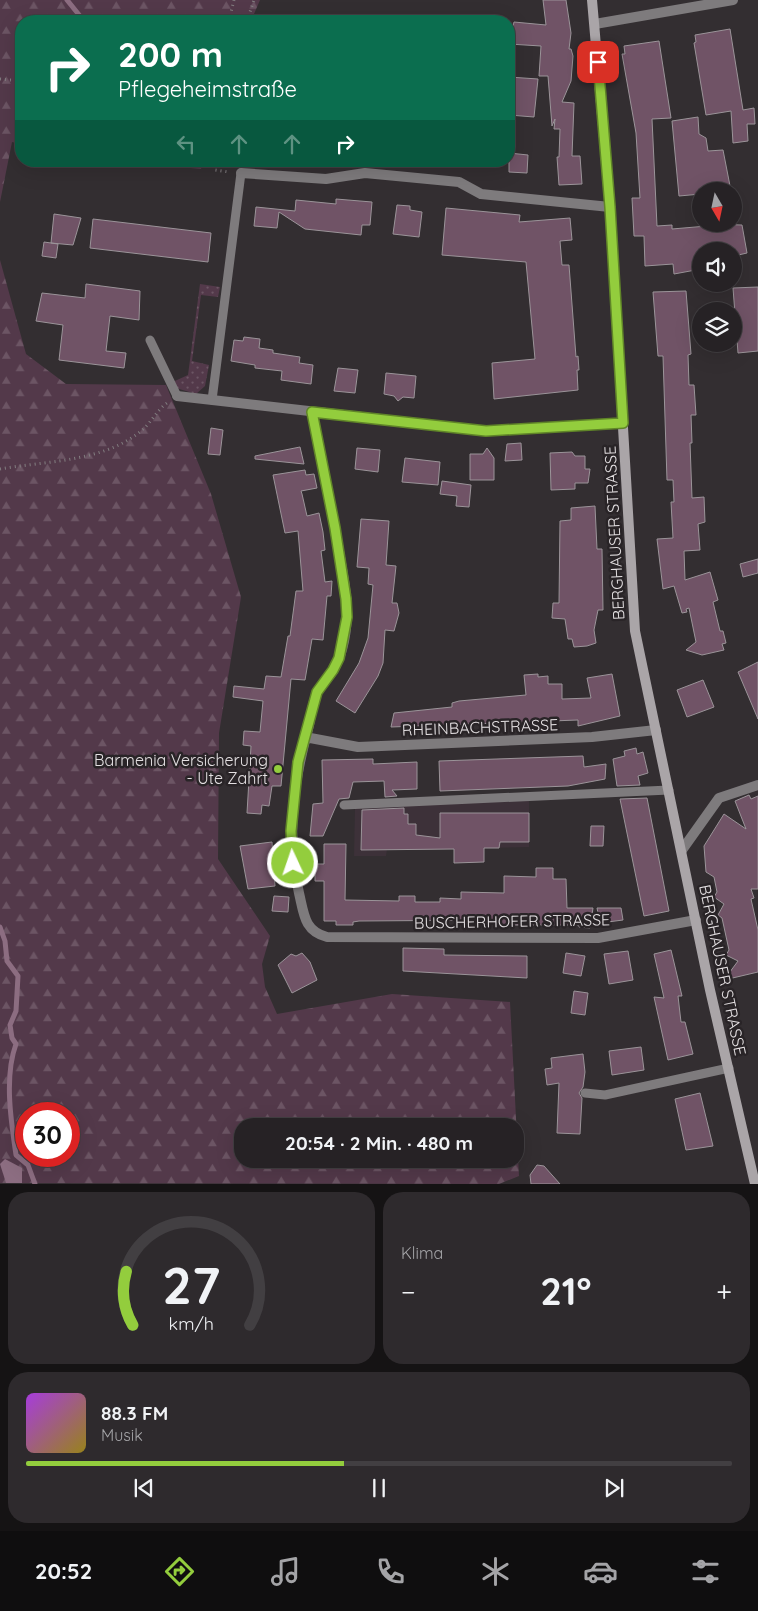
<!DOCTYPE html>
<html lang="de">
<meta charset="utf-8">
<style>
:root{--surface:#262225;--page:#2e2a2d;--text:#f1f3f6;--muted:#a4a4a7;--line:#423f42;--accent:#93cd3d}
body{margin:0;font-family:Quicksand,sans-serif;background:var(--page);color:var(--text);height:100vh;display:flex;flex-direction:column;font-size:19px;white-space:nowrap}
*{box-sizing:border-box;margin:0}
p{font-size:16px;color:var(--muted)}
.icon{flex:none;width:28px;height:28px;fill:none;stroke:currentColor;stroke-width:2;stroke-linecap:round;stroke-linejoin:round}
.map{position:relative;height:1184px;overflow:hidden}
.details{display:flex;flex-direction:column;gap:8px;padding:8px;background:#151314;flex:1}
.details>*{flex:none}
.banner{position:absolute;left:15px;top:15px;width:500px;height:152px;border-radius:20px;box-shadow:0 5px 20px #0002,0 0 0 1px var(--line);background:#0b6e4f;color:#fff;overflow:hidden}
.needle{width:32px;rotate:171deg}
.fabs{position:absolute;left:692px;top:182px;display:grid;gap:10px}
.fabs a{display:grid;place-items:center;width:50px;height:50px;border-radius:50%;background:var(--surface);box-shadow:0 5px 20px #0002,0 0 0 1px var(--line);font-size:25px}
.speed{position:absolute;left:15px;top:1102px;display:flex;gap:10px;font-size:25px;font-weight:700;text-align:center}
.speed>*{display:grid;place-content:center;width:65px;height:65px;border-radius:50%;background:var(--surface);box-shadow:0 5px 20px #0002,0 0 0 1px var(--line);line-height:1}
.speed .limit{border:8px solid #d22;background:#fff;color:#111}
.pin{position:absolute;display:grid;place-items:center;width:42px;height:42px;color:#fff;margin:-21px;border-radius:10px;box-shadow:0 2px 8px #0006}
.me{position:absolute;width:55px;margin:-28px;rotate:357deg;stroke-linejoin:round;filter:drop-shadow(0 0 4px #0008)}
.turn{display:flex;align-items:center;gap:18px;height:105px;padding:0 20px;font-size:22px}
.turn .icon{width:65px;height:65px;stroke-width:2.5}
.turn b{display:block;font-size:35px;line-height:42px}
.lanes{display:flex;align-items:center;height:48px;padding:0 20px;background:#0003;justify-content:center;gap:25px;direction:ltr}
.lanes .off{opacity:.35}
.big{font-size:38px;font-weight:700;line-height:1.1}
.details .widget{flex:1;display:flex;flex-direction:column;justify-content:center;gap:8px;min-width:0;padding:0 18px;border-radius:20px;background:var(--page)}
.details .dial{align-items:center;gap:0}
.dial svg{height:130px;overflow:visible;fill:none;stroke:var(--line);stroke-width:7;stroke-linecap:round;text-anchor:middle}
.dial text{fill:var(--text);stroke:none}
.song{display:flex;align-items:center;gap:15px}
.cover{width:60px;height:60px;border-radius:8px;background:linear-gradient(135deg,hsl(280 70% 55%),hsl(50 70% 35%))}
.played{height:5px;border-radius:2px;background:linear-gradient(90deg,var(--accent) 45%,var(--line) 45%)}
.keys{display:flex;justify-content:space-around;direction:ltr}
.heat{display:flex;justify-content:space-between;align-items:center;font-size:28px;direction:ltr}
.details .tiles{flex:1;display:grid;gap:8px;grid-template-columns:1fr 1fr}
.widget:last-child{grid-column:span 2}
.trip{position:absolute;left:234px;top:1118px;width:290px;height:50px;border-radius:20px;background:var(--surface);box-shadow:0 5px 20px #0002,0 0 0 1px var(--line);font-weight:700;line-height:50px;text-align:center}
.dock{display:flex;height:80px;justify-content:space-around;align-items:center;background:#0f0e0f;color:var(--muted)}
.dock .icon{width:35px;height:35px}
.dock .active{color:var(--accent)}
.dock b{font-size:22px;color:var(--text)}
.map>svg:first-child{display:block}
.built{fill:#3d3139}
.grass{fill:url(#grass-dots)}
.forest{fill:url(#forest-firs);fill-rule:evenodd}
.water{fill:#8c6d81}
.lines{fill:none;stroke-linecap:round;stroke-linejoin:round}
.stream{stroke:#8c6d81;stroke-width:5}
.building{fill:#705366;stroke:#9b9499}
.path{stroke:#827e80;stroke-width:3;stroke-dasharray:1 4;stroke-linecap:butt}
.lane{stroke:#7e7b7d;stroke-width:9}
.street{stroke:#7e7b7d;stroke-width:10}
.secondary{stroke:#aaa5a8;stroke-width:10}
.route-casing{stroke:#608528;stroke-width:12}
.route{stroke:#93cd3d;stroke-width:9}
.poi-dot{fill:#93cd3d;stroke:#292427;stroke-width:2}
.labels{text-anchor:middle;stroke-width:5;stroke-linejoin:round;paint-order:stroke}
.street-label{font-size:16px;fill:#e4e0e2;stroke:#292427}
.poi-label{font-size:16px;fill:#e4e0e2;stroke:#292427;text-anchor:end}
</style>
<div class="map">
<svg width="758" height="1184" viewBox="0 0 758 1184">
<defs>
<pattern id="grass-dots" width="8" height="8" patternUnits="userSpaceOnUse" patternTransform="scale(1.25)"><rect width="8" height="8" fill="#53394a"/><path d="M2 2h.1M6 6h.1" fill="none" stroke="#6c5564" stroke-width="1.8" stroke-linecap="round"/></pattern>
<pattern id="forest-firs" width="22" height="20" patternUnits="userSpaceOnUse" patternTransform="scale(1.25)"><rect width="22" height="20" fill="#53394a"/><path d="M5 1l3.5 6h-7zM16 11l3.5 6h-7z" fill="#6c5564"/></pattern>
</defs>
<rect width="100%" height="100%" fill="#332e31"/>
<!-- built -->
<path class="built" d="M529 800V847L387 850 386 856H354L355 808Z"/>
<!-- grass -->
<path class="grass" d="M200 284 220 287 218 297 201 295 192 361 209 365 205 386 196 394 166 385 188 375Z"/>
<!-- forest -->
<path class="forest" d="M0 0H260L251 21H21V144L12 142 0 202Z
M121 161H203L201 169Z
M0 260 26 354 66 384 166 385 211 494 241 597 219 733 218 859 270 936 262 964 265 987 277 1014 392 994 510 1002 519 1176 499 1184 0 1183ZM26 1114H69V1156H26ZM242 1126H515V1159H242Z"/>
<!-- water -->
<path class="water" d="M5 1159 22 1168V1183H6L0 1164Z"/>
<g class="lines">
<!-- stream -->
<path class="stream" d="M67 0 84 21
M0 927 5 941 7 961 18 976 16 1011 10 1025 12 1038 16 1044C4 1077 11 1121 16 1155L28 1165 35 1184"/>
</g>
<!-- building -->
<path class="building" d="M543 0H566L571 33 569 49H571L573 56 571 81 562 102 574 103 572 156H580L582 184 559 185 557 157H559L560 129H554L555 119 552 126 548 76H539L541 46 509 44 514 22 546 25Z
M730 29 743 110 754 108 755 124H747L748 141 733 143 731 111 706 115 694 43 696 42 695 35Z
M659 41 671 118 652 119 657 226 672 225V229L707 226V224L742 225 747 253 734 256V251H701V269L674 274 673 264 645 266 644 236H634L632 198H640L636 133 622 54H625L624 46Z
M509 77 538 79 534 117 509 115Z
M698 117 699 134 706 138 708 151 723 150 731 191H701V194L679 196 672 121Z
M509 153 528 155 527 173 509 172Z
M336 199 372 202 370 225H362L361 235 305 229 279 212 277 228 254 226 256 207 295 211 296 200 336 204Z
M397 205 410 206V210L422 212 419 237 393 234Z
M446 208 520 215 519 222 570 218 572 240 560 241 562 265H569L576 357 578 356 579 370H577L578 390 494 399 492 363 535 359 526 262 442 255Z
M54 214 81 218 73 245 51 243Z
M93 219 211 233 208 262 90 248Z
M44 242 58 244 56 258 42 256Z
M86 284 140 291 139 320 110 316 106 351 126 353 124 368 59 360 63 325 36 321 42 293 85 298Z
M758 287V351L738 353 733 288Z
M686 291 691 354 688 355 689 385H694L696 415H691L692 443H690L692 498 704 497 705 522 698 524 700 550 684 551 685 580 710 572 718 600 713 602 720 631H723L726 643 722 644 724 650 702 655 686 650 696 642 689 608 686 609 687 612 682 613 674 586 663 589 657 539 673 538 671 502H674L673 480H667L663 356H658L653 292Z
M244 337 260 339 259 348 273 350V353L300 357 299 363 313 365 311 384 281 380 282 371 255 368V365L231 361 234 340 243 341Z
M338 368 358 370 355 393 334 391Z
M386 373 416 376 414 398 403 397 398 401 394 396 384 394Z
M211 428 223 430 220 455 208 454Z
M521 443 522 460 505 461 507 444Z
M300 447 304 464 255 459V456Z
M357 448 380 450 378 472 355 469Z
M487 448 494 458V480H470V454H483Z
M572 452 575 456H585V469H590L588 483H575V489L551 490 550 453Z
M405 458 440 462 438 485 402 482Z
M305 470 306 475 314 474 317 488 301 491 302 494 307 516 319 513 323 532 325 550 321 551 325 582 332 581 331 596H327L323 640 312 639 305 680 291 679 281 786H272L269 806 262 805 261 814 247 813 251 746 243 745 244 731 260 732 263 701 233 697 234 686 264 689 266 676 281 677 288 636H290L296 591H303L298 531 285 533 273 475Z
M442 481 471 485 469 507 456 506 457 496 440 494Z
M595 506 597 549H602L603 610H598L594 630 596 643 587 646 574 647 572 639H568L565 619 552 618 553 603H559L560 521 571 520V508Z
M361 519 389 521 386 565 396 566 392 603H397L399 613 394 631 385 630 383 663 378 676 355 713 336 701 359 663 368 638 373 585 368 584 369 568 357 567Z
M758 559V573L743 577 740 564Z
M758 662V719L738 672Z
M538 674V677L548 676V684H562V699L591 698 587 678 612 674 620 716 578 726V720L391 727 394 713 452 707V703L459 701 526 695 524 675Z
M703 680 714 707 687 717 677 690Z
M636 748 637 754 643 752 648 773 638 776 640 785 617 786 613 759 625 756 624 751Z
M583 756 584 767 606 764 605 779 568 786 440 791 439 761Z
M373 759V764L417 762V789L392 790 397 796 385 797 384 781 353 782 349 798 339 799 323 836H310L313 804 323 803 322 760Z
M749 795 751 799 758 796V889H751L754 898 751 899 758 930V972L724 980 738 961 726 955 729 950 722 918 718 915 724 904 714 897 717 892 714 877 706 872 704 846 724 814 746 829 735 801Z
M647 798 669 911 644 916 620 799Z
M404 808V814H408V824H416V835L440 838V813H529V842H500L499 848H484V862L454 863V849L361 850 362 810Z
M591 826H604L603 846H590Z
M272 842 275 886 248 889 240 846Z
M324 844H346L345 900 399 901V896H415V902H440V898L461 899V892L504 893V876L536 877V868H553V879H566L567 908H593L590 928 579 927V925H499V920L359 921 353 922V925H336V921H324V881H315V864H324Z
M274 896 289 897 288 912 272 911Z
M597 908H621L623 920 600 923Z
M403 948 444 949V955L527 956V978L403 971Z
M671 950 682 996H678L681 1022H685L693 1054 668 1060 654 997 664 998 654 954Z
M628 951 633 980 609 984 604 954Z
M302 953 310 962 317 980 292 993 278 965 291 954 296 956Z
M566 953 585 956 581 976 563 973Z
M574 991 588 993 585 1015 571 1013Z
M641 1047 644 1070 612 1075 609 1051Z
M583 1054 585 1072 583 1087 579 1093 582 1098 580 1134 557 1133 559 1083 547 1085 545 1069 552 1068 551 1058Z
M700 1093 713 1146 686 1150 675 1099Z
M537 1165 544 1166 560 1184H531L530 1175Z"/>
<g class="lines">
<!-- path -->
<path class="path" d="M234 0 231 12 234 21
M247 21 254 0
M0 79 21 81
M212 161 215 170 229 172
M0 469C45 461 104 462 141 431 151 423 157 410 167 403"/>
<!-- lane -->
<path class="lane" d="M150 340 177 396
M212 400 241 173
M344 805 669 790
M585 1093 605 1095 729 1068"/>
<!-- street -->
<path class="street" d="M595 24 733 0
M241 173 326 179 365 173 459 182 481 194 610 207
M177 396 485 431 623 423
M312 412C321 460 332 508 340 557 343 576 348 596 347 617 346 634 342 656 333 671 328 678 321 685 317 693 312 703 311 718 308 729 293 784 286 837 299 893 304 914 304 931 327 937L598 938 696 920
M305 737 358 747 592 737 656 730
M682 850 719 798 758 785"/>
<!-- secondary -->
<path class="secondary" d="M592 0 610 207 635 631 710 990 755 1184"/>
</g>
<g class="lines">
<defs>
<path id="route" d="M293 863 291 831 298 762 317 692 333 670 339 658 347 617 346 599 335 528 312 412 486 431 623 423 610 207 598 62"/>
</defs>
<!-- route casing -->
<use href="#route" class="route-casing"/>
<!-- route -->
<use href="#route" class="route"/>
</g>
<!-- markers -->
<circle class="poi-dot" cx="278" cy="769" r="5"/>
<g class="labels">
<!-- street labels -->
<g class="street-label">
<text transform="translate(614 533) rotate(-93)" y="6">BERGHAUSER STRASSE</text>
<text transform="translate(480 727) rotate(-2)" y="6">RHEINBACHSTRASSE</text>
<text transform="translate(512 921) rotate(-1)" y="6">BUSCHERHOFER STRASSE</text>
<text transform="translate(723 970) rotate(78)" y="6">BERGHAUSER STRASSE</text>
</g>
<!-- poi labels -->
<g class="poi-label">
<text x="268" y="766">Barmenia Versicherung<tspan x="268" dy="18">- Ute Zahrt</tspan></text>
</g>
</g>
</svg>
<div class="fabs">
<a><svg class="needle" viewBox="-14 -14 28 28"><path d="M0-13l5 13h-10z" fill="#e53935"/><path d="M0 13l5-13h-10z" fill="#a4a4a7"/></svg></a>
<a><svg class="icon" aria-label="sound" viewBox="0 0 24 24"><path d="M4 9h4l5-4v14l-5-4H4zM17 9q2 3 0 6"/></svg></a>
<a><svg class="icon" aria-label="layers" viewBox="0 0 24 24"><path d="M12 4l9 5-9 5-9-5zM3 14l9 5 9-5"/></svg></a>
</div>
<div class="speed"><div class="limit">30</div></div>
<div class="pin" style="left:598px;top:62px;background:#d93025"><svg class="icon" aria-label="arrive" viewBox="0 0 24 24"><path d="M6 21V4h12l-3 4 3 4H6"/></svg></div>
<svg class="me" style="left:293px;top:863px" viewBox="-20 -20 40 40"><circle r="17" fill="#93cd3d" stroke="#fff" stroke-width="3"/><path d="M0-11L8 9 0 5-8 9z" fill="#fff"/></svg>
<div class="trip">20:54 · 2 Min. · 480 m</div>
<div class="banner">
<div class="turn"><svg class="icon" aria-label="right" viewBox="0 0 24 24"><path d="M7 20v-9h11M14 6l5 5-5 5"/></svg><div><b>200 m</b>Pflegeheimstraße</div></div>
<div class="lanes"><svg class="icon off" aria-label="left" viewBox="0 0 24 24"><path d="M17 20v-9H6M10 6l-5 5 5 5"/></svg><svg class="icon off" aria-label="ahead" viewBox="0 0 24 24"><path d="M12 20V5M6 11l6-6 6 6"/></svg><svg class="icon off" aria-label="ahead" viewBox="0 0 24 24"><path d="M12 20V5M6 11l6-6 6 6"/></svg><svg class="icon" aria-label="right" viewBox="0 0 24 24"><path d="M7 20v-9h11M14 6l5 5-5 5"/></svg></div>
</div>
</div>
<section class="details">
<div class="tiles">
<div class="widget dial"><svg viewBox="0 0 100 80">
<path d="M14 69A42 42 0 1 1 86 69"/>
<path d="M14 69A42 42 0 0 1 10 36" stroke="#93cd3d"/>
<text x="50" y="56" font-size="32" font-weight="700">27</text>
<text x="50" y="72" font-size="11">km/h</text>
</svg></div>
<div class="widget"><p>Klima</p>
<div class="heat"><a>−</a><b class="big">21°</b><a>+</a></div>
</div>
<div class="widget">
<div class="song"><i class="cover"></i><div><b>88.3 FM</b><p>Musik</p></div></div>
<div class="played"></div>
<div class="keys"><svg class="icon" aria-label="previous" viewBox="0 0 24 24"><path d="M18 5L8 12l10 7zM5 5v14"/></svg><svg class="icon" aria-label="pause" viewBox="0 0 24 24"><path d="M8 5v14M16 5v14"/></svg><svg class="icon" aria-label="next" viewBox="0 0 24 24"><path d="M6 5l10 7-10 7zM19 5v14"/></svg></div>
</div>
</div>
</section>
<nav class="dock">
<b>20:52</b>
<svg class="icon active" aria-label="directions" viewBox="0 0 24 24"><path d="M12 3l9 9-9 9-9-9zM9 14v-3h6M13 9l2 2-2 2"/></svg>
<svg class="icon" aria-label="music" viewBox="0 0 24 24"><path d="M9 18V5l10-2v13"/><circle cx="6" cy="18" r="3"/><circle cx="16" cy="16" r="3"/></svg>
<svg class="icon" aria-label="phone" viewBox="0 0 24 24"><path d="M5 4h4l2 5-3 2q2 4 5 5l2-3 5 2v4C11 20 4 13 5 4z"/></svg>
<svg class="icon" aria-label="climate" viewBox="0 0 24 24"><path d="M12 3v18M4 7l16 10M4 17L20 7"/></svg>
<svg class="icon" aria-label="car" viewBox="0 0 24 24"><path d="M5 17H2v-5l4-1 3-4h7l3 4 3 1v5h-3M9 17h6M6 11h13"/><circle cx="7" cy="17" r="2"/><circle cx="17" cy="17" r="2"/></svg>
<svg class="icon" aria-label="filters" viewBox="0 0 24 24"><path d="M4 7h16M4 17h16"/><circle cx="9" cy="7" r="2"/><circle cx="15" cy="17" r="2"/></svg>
</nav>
